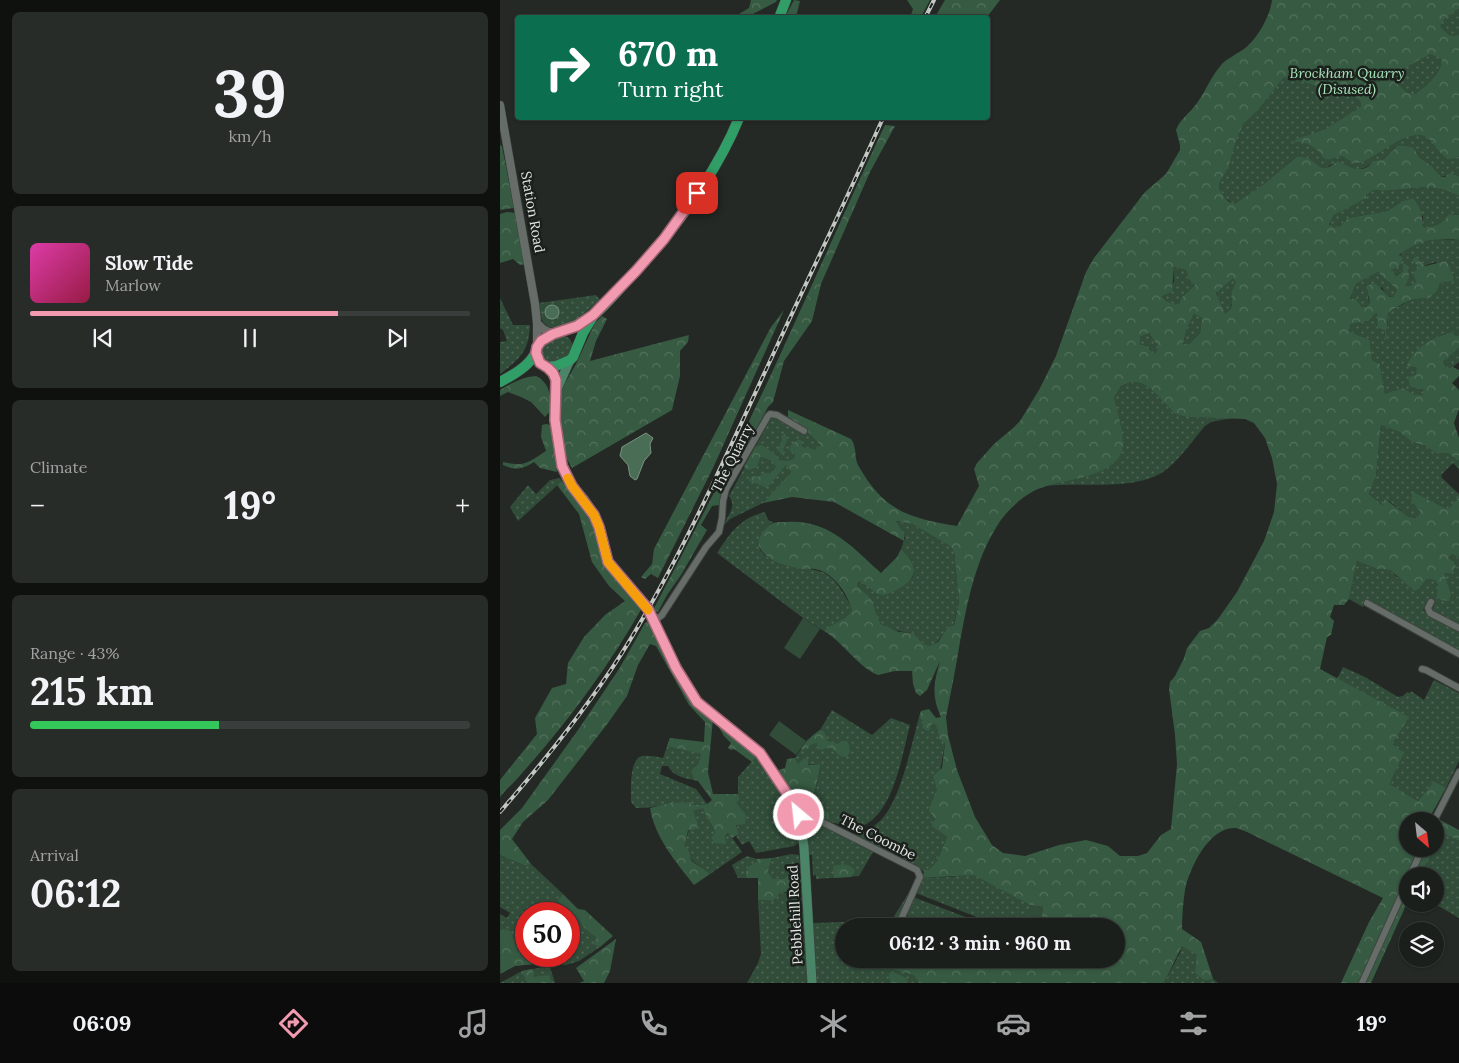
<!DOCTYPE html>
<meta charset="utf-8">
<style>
:root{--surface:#1b1f1c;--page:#282c29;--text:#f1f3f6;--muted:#a0a2a3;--line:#393d3b;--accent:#f29ab0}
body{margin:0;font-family:Lora,serif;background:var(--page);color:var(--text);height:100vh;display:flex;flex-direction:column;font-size:19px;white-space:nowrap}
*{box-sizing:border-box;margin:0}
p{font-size:16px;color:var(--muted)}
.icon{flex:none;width:28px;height:28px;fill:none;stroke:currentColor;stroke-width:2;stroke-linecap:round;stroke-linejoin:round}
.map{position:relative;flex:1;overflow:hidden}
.details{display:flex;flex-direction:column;gap:12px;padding:12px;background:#0f110f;width:500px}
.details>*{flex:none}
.hud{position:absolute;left:15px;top:15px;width:475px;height:105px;border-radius:5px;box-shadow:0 1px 4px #0004,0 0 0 1px var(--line);background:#0b6e4f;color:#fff;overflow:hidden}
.needle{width:32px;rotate:152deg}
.controls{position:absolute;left:899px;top:812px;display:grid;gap:10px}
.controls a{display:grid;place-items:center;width:45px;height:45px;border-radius:50%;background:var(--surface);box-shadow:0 1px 4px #0004,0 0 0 1px var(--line);font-size:25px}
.speed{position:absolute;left:15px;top:902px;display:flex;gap:10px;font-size:25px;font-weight:700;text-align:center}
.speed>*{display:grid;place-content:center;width:65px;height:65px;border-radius:50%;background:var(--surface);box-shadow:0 1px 4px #0004,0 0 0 1px var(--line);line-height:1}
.speed .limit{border:8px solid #d22;background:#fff;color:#111}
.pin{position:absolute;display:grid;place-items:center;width:42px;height:42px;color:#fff;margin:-21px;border-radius:10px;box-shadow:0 2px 8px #0006}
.me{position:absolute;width:55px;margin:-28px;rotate:332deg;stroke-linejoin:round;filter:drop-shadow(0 0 4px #0008)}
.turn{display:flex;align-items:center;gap:18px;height:105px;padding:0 20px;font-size:22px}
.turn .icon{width:65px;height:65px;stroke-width:2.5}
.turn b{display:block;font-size:35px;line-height:42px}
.big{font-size:38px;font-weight:700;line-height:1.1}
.details .card{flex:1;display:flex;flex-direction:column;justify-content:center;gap:8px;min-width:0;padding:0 18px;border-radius:8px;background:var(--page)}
.details .dial{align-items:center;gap:0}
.dial b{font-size:65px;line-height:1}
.song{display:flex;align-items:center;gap:15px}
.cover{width:60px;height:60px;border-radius:8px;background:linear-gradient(135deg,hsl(320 70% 55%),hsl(340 70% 35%))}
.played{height:5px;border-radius:2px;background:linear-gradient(90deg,var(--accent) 70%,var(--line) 70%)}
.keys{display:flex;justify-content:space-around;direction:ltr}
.heat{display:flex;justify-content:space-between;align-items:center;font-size:28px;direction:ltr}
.charge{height:8px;border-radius:4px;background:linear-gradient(90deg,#34c759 43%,var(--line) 0)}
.trip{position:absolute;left:335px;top:918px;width:290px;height:50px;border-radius:25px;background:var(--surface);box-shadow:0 1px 4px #0004,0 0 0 1px var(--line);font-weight:700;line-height:50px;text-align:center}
.tab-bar{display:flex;height:80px;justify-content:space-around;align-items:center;background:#0b0c0b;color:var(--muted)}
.tab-bar .icon{width:35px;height:35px}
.tab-bar .selected{color:var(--accent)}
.tab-bar b{font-size:22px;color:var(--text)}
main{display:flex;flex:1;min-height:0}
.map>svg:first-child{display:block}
.green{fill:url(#green-dots);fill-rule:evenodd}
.forest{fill:url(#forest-crowns);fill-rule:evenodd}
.pitch{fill:#314c39}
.water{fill:#4a6e55;stroke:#789280}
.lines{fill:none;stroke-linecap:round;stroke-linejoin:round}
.minor-casing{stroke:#404541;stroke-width:8}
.tertiary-casing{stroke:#404541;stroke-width:9}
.secondary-casing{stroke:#404541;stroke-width:10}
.primary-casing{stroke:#404541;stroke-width:11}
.minor{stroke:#666d68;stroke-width:6}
.tertiary{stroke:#666d68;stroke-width:8}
.secondary{stroke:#4b8568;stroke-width:9}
.primary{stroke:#319d67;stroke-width:10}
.rail-casing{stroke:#c3c8c4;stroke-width:4}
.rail{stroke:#1b201c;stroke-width:2;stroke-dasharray:5.5;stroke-linecap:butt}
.route-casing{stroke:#9d6472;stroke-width:12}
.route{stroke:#f29ab0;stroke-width:9}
.slow{stroke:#f59e0b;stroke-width:9}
.labels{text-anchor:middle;stroke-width:5;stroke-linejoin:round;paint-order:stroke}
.park-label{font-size:14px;font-style:italic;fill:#a7e5b9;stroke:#1b201c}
.street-label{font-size:14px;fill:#e2e6e3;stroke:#1b201c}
</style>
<main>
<section class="details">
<div class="card dial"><b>39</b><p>km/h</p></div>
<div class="card">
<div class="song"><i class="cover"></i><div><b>Slow Tide</b><p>Marlow</p></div></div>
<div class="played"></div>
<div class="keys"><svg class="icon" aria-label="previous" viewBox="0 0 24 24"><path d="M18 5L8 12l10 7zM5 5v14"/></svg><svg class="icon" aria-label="pause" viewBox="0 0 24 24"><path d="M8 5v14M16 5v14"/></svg><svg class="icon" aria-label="next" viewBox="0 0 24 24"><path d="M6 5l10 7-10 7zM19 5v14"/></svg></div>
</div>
<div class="card"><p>Climate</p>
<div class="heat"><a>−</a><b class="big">19°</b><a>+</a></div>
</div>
<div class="card"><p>Range · 43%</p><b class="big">215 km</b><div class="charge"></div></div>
<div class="card"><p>Arrival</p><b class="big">06:12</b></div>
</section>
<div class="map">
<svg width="959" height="983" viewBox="0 0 959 983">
<defs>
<pattern id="green-dots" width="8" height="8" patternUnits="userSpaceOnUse" patternTransform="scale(1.25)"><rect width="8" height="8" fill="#314c39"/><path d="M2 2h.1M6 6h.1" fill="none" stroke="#4f6656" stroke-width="1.8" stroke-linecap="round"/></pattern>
<pattern id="forest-crowns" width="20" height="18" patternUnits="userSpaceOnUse" patternTransform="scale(1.25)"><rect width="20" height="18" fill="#375a42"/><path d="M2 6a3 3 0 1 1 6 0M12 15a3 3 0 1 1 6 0" fill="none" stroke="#54725d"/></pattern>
</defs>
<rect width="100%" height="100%" fill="#242925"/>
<!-- green -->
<path class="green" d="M959 0V176L953 174 941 177 932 166 920 158 913 147 901 145 884 161H873C868 169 856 171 848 168 843 166 842 163 837 163 831 163 829 168 822 168L807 158 797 156C782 167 750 203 732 203L725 198 719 188 718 105Z
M929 187 944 190 959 196V215L950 214C943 224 936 226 925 229L922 225 923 216 901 202 887 211 848 218 838 228 829 226 834 215 874 190 883 191Z
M938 239 959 240V335L956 336 952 332C930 338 922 349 908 366H917C916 381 924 383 923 395L885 394 880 364 872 360 870 340 849 331V324L869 321 876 313 878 316V328L885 331 884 340 887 331 888 313C904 302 919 296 937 291L940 283 953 281 936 262 919 267 916 282 910 286H906L907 282 903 271 895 276 891 270C903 247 912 243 938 239Z
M674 267 686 270 689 280 695 285 682 297 679 305C670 305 667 302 662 295H664L674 282Z
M878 272C884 279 891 283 897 290L893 297C887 297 884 292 882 287L868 297 870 303 866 307 861 308 850 300 856 284Z
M733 277 737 283C735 286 733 288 732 291 729 301 737 306 724 315L716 292Z
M96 295 100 300 74 322 51 328C39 322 41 315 39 303Z
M0 298 13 325H30C29 351 20 359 0 374V342L7 341 3 330 0 328Z
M694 314 702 318 700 333 689 344 683 345 688 324Z
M649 333 659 348 654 354 640 345V337Z
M64 335 70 339 73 346 68 357 48 364 40 357 41 346 48 340Z
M959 348V362L953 367 947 368 943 362Z
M631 382 641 383 651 389 675 414 686 417 732 418 711 422 705 426C692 441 679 461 663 472 634 491 580 482 545 486L586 476 623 441 614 398 621 386Z
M272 416 305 429 320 445 263 503 230 519 224 525C228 514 237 507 229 496Z
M881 425 899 432 912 442 926 446 937 454 948 453 957 460H959V469L953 463 942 474 941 477 959 494V497L948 511 911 500 920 512 917 518 909 517 889 501 882 505 869 494 876 477Z
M60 478 62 481 18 521 10 507 28 485 36 494 50 480Z
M265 512 268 520 273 522C267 526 261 532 259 540 254 568 312 565 326 574 338 581 344 596 352 607V613L349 616 324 631 303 618 217 553C231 532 240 518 265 512Z
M395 521 412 524 448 545 454 551 459 602 453 627 447 628C442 634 433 655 422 643 419 640 418 636 414 633 402 632 389 630 379 622 372 606 371 598 357 585V583L361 581 385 595 412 578C418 566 410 557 401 549L405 538Z
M952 554 959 558V626L933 612 932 610 935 602 930 598 923 610 959 630V651L867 601 863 607 849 599 857 561 877 569 890 570 897 577 920 588 927 579 935 580 938 585C943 575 946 562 952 554Z
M843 667 865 677 898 697 903 696 907 692 910 693 911 691 924 700 934 680 959 693V761L946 788 934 781 918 801 888 784 903 753 891 744 908 717 837 679Z
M332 710 372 735 391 718 410 725C401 758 392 831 346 829L343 825 326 821 320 812 310 806C314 799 321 771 320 764L298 765 295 758 306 741 320 730Z
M419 717 423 722 422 728 432 723 437 726 439 739 445 743 437 789 428 810 435 819 431 826 447 837 437 861 428 870H422L354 837 353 834C364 832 373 828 381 820 401 799 411 746 419 717Z
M170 738 201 754 198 764 191 770 194 780C183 778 173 776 168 766H162L160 774 196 789 207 804 192 805 191 802C173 803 155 808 136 808L131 802C131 791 129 759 142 756 148 755 157 757 163 758Z
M256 757C275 780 298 812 298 843L294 846 256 853 249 841 242 845 236 836 239 834 236 824 235 803 240 799 238 794V777Z
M203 807 215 833 225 836 229 833 242 852 210 874C203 867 197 866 191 859L190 853 183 845 186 842 193 811Z
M311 820 373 852 359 876 316 879V875L313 876 312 855H308L306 825 308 821Z
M942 833 959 841V918L935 904V876H920Z
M292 854 299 855 302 877 273 879 268 872 272 858Z
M0 855 26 866 31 864 63 894 57 901 77 917 84 928 98 938 93 944 100 947 79 961 66 965 46 963 15 966 0 974V914L7 918 10 913 0 907ZM26 914H69V956H26Z
M247 856 257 859 256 862C248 866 245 869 246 878H238L232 865Z
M474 874 530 905 543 907 540 926H420L407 917 408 914 406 912 413 897 484 924V920L416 893 422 878 450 877Z
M413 886 396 926H388Z
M303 891 307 983H247L258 963 261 954 258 900 273 901 281 892 287 893Z
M343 922 369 926H344V959H423L416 966 415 975 419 983H314L311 927 313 923Z
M683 941 701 942 713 979 718 983H664L680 953Z
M43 967H50L55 983H0L22 971Z"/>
<!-- forest -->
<path class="forest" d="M251 0H277L276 2 247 17H234L249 8Z
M294 0 300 1 296 17H285Z
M407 0H430L421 17 410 18 413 9Z
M445 0H500L487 17H435Z
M772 0H959V8L945 18 940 26C945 33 950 38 959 35V156C942 167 938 143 926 137 922 134 916 135 911 136 894 139 866 165 856 163 851 162 846 158 842 156 837 156 829 161 825 159 823 158 822 155 820 153 813 145 800 138 790 144L797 139 824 130 861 107V103L855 93 844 89 821 87 788 77 783 78 758 110 743 124 735 143 728 168 719 183V188L725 198 729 202 736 203 762 186 797 156 808 158 822 168 829 167 838 161C849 168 865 175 873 161L884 160C886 157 897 146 901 145L913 147 920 158 932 166 941 177H945L950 173 959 176V196L944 190 929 187 883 191 874 190 866 195V198L834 215 829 225 838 228 848 218 887 211 901 202 913 198C920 207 923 214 922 225L925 228C936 226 943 224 949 214L959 215V240C937 237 916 241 899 255L903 258 901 264 891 270 896 276 903 271V264H906L909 274 906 286H910L916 282 913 273 919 267 912 260 916 257 925 266 946 261 949 266 954 281 940 283 937 291 929 298C913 296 901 304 888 313L886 340H884L885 331 878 328V316L876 313 869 321 850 324 849 331 870 340 872 360 880 364 885 394 904 388 912 394 923 395V389H918L910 386 908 377 916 375 917 367 907 366C913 348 934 337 952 332L956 336 959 335V348L943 362 947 368 953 367 959 370V376L952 383 959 390V409L954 423 959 438V460H957L948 453 937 454 926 446 912 442 899 432 881 425 876 477 869 494 882 505 885 499 909 517 917 518 920 512 911 500 913 492 948 510 959 497V558L952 554 949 558 956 566 951 573H944L951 595 949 601 941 600 937 597 938 585 935 580 927 579 920 588 915 591 890 570 877 569 857 561 849 599 844 605H834L830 617 834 621 831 635 827 637 820 669 909 717 892 744 904 753 889 784 918 801 934 781 946 788 931 815 959 830V841L942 833 935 847V821H908V849H934L920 876H908L907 903 871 983H841L869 922 883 898 747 832C744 831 740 829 736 828 709 826 689 869 685 890 683 903 682 916 682 929L701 942 713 979 704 980 695 973 697 955 682 946 664 983H419L414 975 389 968 393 959 409 961 416 966 423 959H616V926H540L543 907 530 905 474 875 422 878 424 872 422 870H428L437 861 447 837 431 826 435 819 428 810 437 789 433 776 442 768 445 743 439 739 437 726 432 723 429 731 422 728 423 722 419 717 421 711 429 709 436 718 441 717C431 695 434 683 440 661L427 690 420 696 416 693 413 684 412 671H395L378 675C359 668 343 642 324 631 332 623 348 620 352 610 348 595 335 575 319 570 314 568 309 569 304 569 290 567 267 562 260 548 256 541 261 533 266 528 272 521 279 522 287 522 329 519 353 548 381 573L397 557 401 549C427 572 410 585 385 595L377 594 361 581 357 583V585L371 599 378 619 381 624 399 632 414 633 423 644 430 646 438 642 447 628 454 625 459 602 454 551 448 545 412 524 396 521 404 535V541L334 502 292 497 263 503 292 472 286 465 267 488 248 480 253 476 258 477 264 473H272L276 467C273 460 267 458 260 457L257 467 249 470 244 467 255 447 262 445 276 455 279 460 287 461 294 459 295 454 289 450 291 445 299 439 302 441 301 446 305 448 308 447 315 450 320 445 305 429 288 419V410L351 439C357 447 354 457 358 465 384 511 408 518 457 526L479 486 474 469 477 463 494 444 513 428 520 421 539 390 556 356 586 272 594 258 645 192 666 174 680 150V145L676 130C680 119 690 113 697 103 706 91 711 76 722 64 728 58 737 54 744 49 757 39 770 17 772 0ZM930 54 940 58 942 60C942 73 926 87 915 94L907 93C897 83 890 77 876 83L872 82V78L874 75 899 71ZM674 267 686 270 689 280 695 285 682 297 679 304C671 305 667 302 662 296L672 291ZM878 272C884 279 891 283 897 290L893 297H890C884 293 881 287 874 283L867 286 870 303 866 307H861L856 299H850L856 284ZM733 278 736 283C735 285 733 288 732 291 729 301 737 306 725 314L716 293ZM694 314 702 318 700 333 689 344H683L688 325ZM649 333 659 348 654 354 644 345H640V337ZM631 382 641 383 651 389 675 414 686 417 745 419 754 423 765 438 772 458 777 484 774 512 764 541 737 592 718 619 709 628 700 631 687 648 684 658 675 676 670 682 669 689 675 735 677 764 671 829 661 835 647 853 638 856H620L608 846 586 840 559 845 525 856 503 853 492 845 475 817 457 770 448 735 446 717C451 692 456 667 460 642 467 604 475 561 497 526 505 513 518 500 532 492 556 478 612 481 622 450 626 439 617 410 614 398L621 386Z
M385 125 395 126 370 172 321 284 312 321 284 361 273 402 268 407 224 490 219 505 212 506 201 525 207 530 181 575 167 595 158 612 153 610C190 540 226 471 259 400 302 309 342 216 385 125Z
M0 145 2 146 14 208 0 210Z
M7 212 16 213 26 264 20 265 13 259 0 263V214Z
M284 310 213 468 158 578 151 574 145 579 141 577 152 564 154 549 271 327Z
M102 316 107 319 96 341 90 361 189 335 188 342 180 351V376L172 410 72 468 62 450 58 400 64 385 76 364 95 323Z
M36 376C50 383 50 395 52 409L45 417 31 402 21 397 8 392 0 396V390C12 383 22 377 36 376Z
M46 424 50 425 57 472 40 468 34 462C23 469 16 471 3 465V462C25 467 27 463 46 451L41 437 42 425Z
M284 434 286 435 287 440 283 450 286 452 284 455 277 450 282 441 281 436Z
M62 481 83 505 91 519 104 562 142 608C109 666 68 722 23 772 16 781 7 788 0 797V780L37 734 35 718 52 688 66 684 68 663 84 637 105 615 125 601 109 586 92 562 79 514 57 485Z
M152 620 175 670 213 719 208 772 213 794H238L240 799 236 803 246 815 245 824 236 825 239 834 232 838 228 833 225 836 226 844 215 843 211 838 215 833C212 824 206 817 203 808L193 811 198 825 194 830H188L186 842 184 845 190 853 191 860C197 866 203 867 210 874L194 885C176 862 155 838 150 808L171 803 191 802 192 805 207 804 212 800 198 781 194 780 191 770 198 764 201 754 167 746 170 738 204 742 205 722 189 705 156 646 150 644 138 665 127 696 108 723 48 800 23 822 12 839 31 864 26 866 0 855V830L22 808 78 730 119 669 145 623Z
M219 723 246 746 256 757 252 762 234 749 231 750 228 748 231 743 224 736 218 726Z
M320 730 324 731 327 741 338 744 341 741H346L349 744 350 752 347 757 340 756 334 750 328 747 322 750 318 749 317 743 312 744 303 750 301 748 312 736Z
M295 758 298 764 304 758 308 759V765L320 764C321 770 313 800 310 806L319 812 322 809 329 813 326 821 301 812 276 771 285 768 287 759Z
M272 858 268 872 273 879 302 877 303 891 281 892 273 901 258 900V878H246C245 869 248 866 256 862L257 859Z
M343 864 350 866 355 870 351 877 334 878 333 866Z
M63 894 78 909 85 910 113 936 100 947 92 944 97 938 84 928 77 917 57 901Z
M4 929 11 931 17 951 33 959V964L15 966 1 973 0 931Z
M116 939 110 971 104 983H79L84 981 76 968Z
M32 969 34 977 49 975 52 983H27L22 971Z
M393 972 406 978 408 983H390L389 974Z"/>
<!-- pitch -->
<path class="pitch" d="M303 618 320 629 300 659 284 648Z
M279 721 306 741 296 755 269 735Z
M530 905 543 907 540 926H527Z"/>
<!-- water -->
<path class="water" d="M45 312a7 7 0 1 1 14 0a7 7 0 1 1-14 0Z
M146 433 153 438 150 444 151 453 144 461 137 479 135 480 130 476 128 465 120 456 122 447Z"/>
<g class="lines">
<defs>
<path id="minor" d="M931 602 928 608 930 613 959 628
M867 603 959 654
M154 621 162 615 206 547 219 532 222 518 223 501 226 489 268 416 270 414 277 415 304 431
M922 669 926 670 959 688
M299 815H308L417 870 420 877 398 926
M934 821 959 772
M910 876 922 849
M862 983 908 881"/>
<path id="tertiary" d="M0 105 35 304 37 323V347
M37 323 43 329 53 334"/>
<path id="secondary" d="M48 367 56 380 55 420 63 465 72 486 84 499 94 515 99 527 108 562 148 609 177 668 197 702 261 753 293 801 299 815 304 847 312 983
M58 387 70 360"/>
<path id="primary" d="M279 18 286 0
M36 353 40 363 48 367 56 366 70 360 73 357 83 333 92 318
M0 382C11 376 26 368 33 357 37 351 36 345 42 341 57 329 76 329 93 316 104 307 115 294 125 283 170 235 214 179 239 118"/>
</defs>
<!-- minor casing -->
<use href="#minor" class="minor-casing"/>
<!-- tertiary casing -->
<use href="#tertiary" class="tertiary-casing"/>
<!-- secondary casing -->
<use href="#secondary" class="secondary-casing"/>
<!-- primary casing -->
<use href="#primary" class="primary-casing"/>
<!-- minor -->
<use href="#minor" class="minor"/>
<!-- tertiary -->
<use href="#tertiary" class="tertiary"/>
<!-- secondary -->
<use href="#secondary" class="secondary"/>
<!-- primary -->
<use href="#primary" class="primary"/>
<defs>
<path id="rail" d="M425 18 434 0
M0 812C47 758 93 701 130 640 187 546 231 445 277 346 312 270 349 194 383 118"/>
</defs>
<!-- rail casing -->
<use href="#rail" class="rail-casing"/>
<!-- rail -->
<use href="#rail" class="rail"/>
</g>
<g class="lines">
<defs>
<path id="route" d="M197 193 164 239 136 271 93 315 77 326 53 334 41 341 37 347 36 353 40 363 48 368 53 373 56 380 55 420 62 466 72 486 94 515 99 527 108 562 148 609 176 668 197 702 260 753 292 801 299 815"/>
</defs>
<!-- route casing -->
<use href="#route" class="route-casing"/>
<!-- route -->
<use href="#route" class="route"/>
<!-- slow -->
<path class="slow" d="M68 478 72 486 94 515 99 527 108 562 148 610"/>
</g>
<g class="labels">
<!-- park labels -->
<g class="park-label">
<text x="847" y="78">Brockham Quarry<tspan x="847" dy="16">(Disused)</tspan></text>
</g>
<!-- street labels -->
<g class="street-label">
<text transform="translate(33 212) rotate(80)" y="5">Station Road</text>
<text transform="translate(232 458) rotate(-63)" y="5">The Quarry</text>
<text transform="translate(378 837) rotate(27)" y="5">The Coombe</text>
<text transform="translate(295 915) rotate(-93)" y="5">Pebblehill Road</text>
</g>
</g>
</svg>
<div class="controls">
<a><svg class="needle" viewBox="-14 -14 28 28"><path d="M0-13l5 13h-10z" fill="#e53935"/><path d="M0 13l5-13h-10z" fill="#a0a2a3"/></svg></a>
<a><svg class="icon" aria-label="sound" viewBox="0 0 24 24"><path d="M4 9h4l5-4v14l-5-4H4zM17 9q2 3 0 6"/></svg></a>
<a><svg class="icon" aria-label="layers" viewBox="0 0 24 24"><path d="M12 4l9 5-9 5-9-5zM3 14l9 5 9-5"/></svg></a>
</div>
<div class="speed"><div class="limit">50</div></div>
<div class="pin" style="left:197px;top:193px;background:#d93025"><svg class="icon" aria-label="arrive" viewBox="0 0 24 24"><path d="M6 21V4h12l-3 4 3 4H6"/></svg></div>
<svg class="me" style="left:299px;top:815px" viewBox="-20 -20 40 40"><circle r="17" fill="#f29ab0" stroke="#fff" stroke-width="3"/><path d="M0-11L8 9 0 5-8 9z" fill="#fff"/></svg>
<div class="trip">06:12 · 3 min · 960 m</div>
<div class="hud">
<div class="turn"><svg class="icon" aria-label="right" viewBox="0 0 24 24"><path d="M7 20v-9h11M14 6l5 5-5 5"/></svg><div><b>670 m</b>Turn right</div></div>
</div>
</div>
</main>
<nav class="tab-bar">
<b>06:09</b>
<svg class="icon selected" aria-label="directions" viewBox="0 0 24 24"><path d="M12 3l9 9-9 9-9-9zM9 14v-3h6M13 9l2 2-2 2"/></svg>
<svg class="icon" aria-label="music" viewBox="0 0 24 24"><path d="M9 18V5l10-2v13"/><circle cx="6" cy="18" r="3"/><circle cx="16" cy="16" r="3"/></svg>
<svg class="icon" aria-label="phone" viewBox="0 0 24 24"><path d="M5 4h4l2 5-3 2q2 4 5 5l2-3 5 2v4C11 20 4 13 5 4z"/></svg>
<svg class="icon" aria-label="climate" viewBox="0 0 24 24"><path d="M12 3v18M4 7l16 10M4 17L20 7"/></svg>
<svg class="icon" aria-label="car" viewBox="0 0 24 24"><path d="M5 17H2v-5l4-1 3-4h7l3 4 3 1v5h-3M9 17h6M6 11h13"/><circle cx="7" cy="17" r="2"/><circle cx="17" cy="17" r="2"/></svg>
<svg class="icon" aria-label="filters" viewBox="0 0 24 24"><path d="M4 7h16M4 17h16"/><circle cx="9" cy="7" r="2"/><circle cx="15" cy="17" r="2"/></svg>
<b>19°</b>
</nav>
